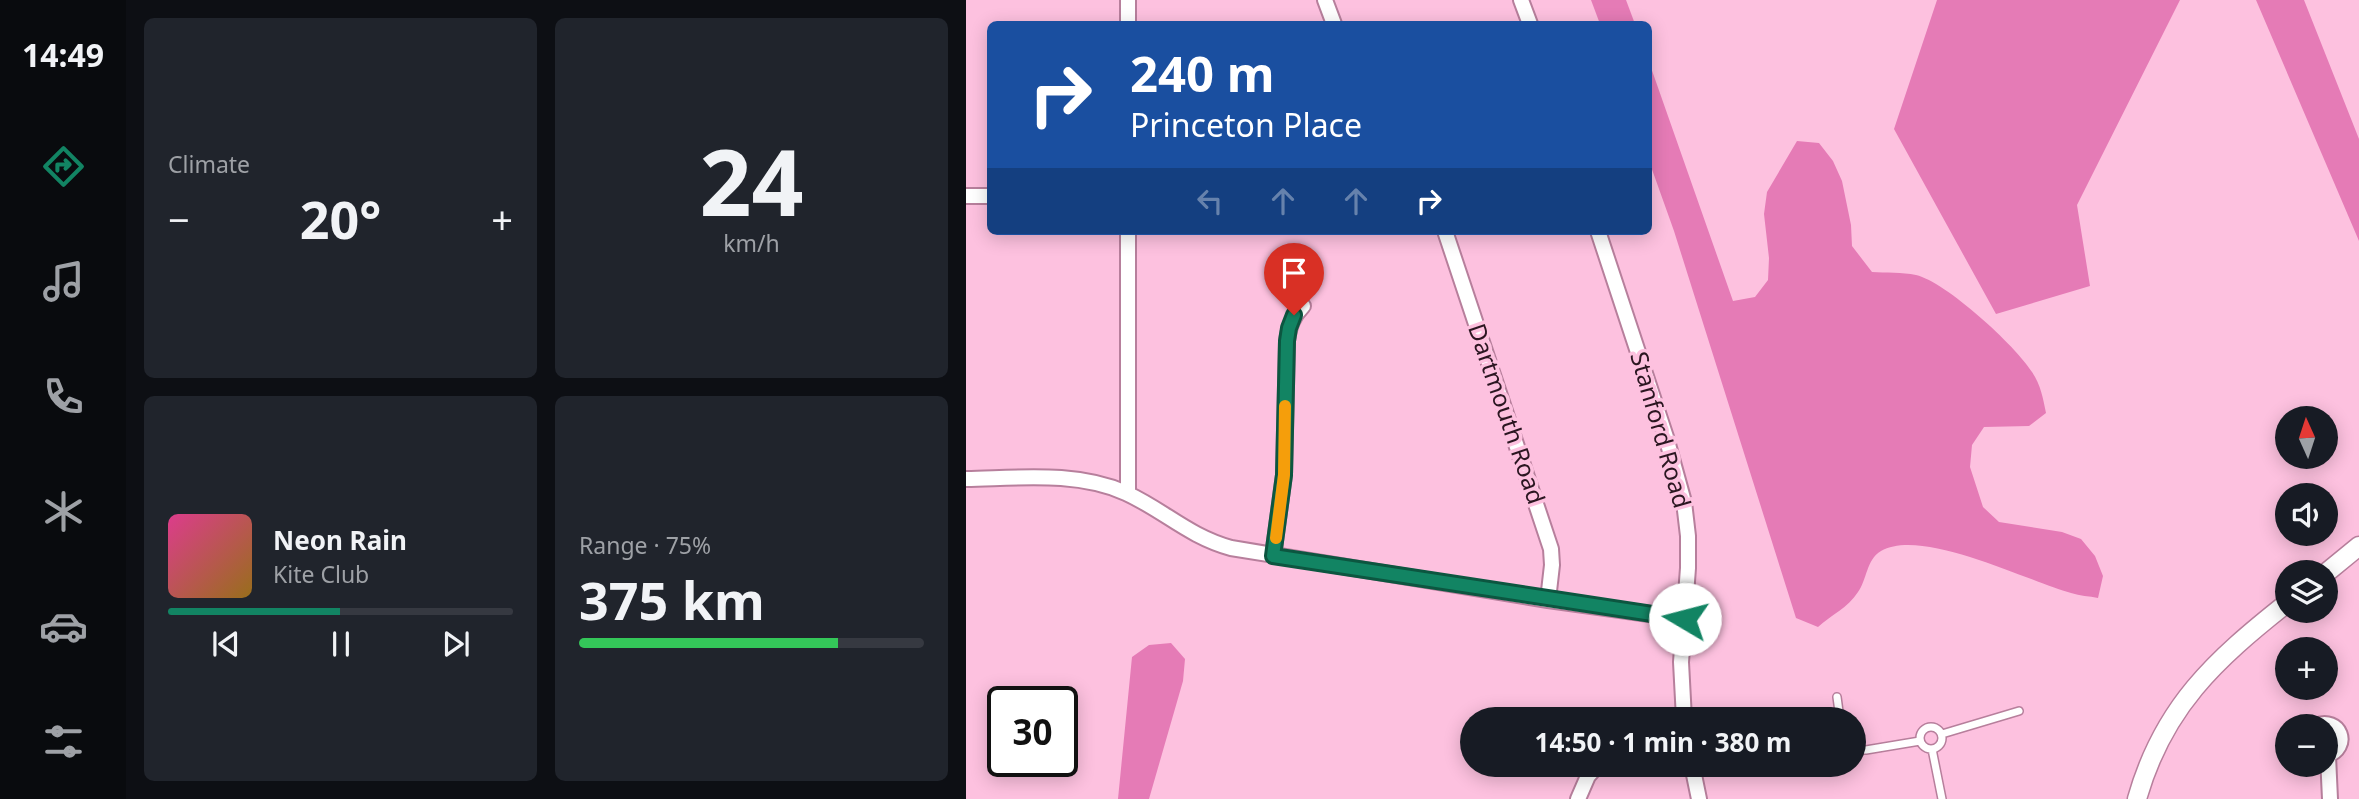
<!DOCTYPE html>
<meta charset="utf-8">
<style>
:root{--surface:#171b24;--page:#20242c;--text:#f1f3f6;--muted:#9ea1a6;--line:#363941;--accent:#128463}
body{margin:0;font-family:"Noto Sans",sans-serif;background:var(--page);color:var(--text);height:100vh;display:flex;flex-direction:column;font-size:26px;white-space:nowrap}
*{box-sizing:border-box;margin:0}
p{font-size:23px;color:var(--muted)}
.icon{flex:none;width:38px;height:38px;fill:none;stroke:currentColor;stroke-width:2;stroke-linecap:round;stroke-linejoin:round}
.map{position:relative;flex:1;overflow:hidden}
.sheet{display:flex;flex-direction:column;gap:18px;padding:18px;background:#0d0f14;width:840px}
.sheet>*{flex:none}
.hud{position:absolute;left:21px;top:21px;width:665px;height:214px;border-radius:10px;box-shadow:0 4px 18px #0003;background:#1a4fa0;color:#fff;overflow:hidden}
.needle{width:46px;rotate:357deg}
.controls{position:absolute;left:1309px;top:406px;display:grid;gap:14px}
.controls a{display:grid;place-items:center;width:63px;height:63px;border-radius:50%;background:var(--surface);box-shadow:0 4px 18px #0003;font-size:35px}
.speed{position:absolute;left:21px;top:686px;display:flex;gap:14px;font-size:35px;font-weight:700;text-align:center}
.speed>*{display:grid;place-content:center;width:91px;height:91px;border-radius:50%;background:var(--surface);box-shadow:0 4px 18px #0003;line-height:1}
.speed .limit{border:4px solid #111;border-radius:10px;background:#fff;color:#111}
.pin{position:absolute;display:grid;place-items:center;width:60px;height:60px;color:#fff;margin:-72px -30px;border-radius:50% 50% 50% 0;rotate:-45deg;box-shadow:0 0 7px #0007}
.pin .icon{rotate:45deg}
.me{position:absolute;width:77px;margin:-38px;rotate:278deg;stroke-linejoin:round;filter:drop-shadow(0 0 5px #0008)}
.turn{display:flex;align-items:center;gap:24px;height:147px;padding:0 28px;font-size:32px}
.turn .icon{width:91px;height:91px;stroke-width:2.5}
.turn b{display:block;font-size:49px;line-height:60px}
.lanes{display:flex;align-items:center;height:66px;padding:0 28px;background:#0003;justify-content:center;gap:35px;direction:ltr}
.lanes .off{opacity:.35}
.big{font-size:52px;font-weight:700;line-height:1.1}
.sheet .tile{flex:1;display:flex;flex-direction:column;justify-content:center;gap:10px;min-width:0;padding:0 24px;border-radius:10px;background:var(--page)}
.sheet .dial{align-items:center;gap:0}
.dial b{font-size:91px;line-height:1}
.song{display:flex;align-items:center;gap:21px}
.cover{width:84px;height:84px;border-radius:10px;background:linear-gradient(135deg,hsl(330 70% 55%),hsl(40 70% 35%))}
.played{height:7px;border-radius:4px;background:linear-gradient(90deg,var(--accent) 50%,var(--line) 50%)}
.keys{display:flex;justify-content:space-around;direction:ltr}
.heat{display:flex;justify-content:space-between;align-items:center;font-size:38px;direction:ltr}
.charge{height:10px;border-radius:5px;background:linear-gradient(90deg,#34c759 75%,var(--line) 0)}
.sheet .tiles{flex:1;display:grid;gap:18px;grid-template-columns:repeat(2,1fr)}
.trip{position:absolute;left:494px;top:707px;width:406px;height:70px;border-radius:35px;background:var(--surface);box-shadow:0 4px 18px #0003;font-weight:700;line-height:70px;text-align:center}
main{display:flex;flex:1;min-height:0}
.menu{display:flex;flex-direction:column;width:126px;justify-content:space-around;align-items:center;background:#090b0e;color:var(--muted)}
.menu .icon{width:49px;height:49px}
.menu .active{color:var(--accent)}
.menu b{font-size:32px;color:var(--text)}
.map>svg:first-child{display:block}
.forest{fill:#e57bb6}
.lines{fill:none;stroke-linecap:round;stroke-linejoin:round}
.service-casing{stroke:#b77f9c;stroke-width:10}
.minor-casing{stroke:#b77f9c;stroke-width:18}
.tertiary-casing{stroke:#b77f9c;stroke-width:21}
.service{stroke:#fff;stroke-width:7}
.minor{stroke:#fff;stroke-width:14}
.tertiary{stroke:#fff;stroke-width:18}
.route-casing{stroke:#0c5640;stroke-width:18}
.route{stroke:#128463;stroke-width:12}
.slow{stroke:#f59e0b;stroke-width:12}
.labels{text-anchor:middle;stroke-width:7;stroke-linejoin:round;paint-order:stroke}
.street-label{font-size:24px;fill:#2b1621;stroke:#fdc1df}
</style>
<main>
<nav class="menu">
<b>14:49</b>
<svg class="icon active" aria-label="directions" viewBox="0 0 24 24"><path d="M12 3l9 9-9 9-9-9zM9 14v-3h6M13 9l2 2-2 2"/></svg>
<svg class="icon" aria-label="music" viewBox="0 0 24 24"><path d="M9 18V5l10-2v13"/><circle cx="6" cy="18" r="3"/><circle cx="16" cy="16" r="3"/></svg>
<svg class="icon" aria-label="phone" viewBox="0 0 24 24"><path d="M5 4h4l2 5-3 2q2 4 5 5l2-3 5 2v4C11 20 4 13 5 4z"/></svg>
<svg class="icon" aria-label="climate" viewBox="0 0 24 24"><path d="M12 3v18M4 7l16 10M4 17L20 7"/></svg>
<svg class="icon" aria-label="car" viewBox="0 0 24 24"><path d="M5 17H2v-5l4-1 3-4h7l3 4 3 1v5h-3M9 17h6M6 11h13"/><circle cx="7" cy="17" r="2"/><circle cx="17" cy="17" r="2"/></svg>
<svg class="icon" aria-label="filters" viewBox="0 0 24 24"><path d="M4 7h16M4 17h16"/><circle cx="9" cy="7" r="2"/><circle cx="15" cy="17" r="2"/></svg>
</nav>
<section class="sheet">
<div class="tiles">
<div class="tile"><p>Climate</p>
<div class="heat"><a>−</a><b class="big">20°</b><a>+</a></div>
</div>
<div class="tile dial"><b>24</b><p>km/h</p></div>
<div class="tile">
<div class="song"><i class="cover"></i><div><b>Neon Rain</b><p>Kite Club</p></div></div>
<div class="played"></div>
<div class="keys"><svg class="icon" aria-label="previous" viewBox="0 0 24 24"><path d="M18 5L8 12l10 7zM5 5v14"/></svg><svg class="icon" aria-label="pause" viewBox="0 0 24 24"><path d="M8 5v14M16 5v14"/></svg><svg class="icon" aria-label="next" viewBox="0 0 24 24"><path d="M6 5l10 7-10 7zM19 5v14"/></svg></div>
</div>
<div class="tile"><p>Range · 75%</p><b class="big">375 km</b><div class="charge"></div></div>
</div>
</section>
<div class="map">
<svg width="1393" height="799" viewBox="0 0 1393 799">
<rect width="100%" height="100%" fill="#fdc1df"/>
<!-- forest -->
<path class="forest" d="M625 0H660L669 24H634Z
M971 0H1214L1111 205 1124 286 1030 314 928 129Z
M1290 0H1338L1393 139V241Z
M683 62 767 301 789 297 802 280 803 258 798 214 801 192 831 141 853 143 867 161 876 181 885 225 886 246 906 272C920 273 936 272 950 275 980 282 1050 346 1066 372 1075 385 1077 399 1080 413L1063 426 1018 427 1006 445 1004 467 1017 507 1033 522 1096 532 1115 539 1129 556 1137 576 1132 598C1123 596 1114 596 1105 593 1061 581 956 527 915 551 900 560 901 580 892 592 882 608 865 615 852 627L830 618 708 231 683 161Z
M205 643 219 659 217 681 183 799H152L166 657 183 645Z"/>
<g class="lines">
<defs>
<path id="service" d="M871 697 874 719
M954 738a11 11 0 1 1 22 0a11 11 0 1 1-22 0Z
M976 734 1053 711
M966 749 976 799
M887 750H900L954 741"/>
<path id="minor" d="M359 0 368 24
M555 0 564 24
M162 24V0
M0 196H24
M479 231 585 549 586 565 582 600
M632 231 700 437 718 502 722 536V568L715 662 718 719
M0 479C53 478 111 471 160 493 199 511 222 536 265 548L582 600 719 619
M162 494V231
M307 556 318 475 321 341C323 326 327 316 337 306
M1349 726C1374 716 1386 747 1360 756
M1362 756 1364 799
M726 765 733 799
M612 799 622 776 632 765"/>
<path id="tertiary" d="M1360 573 1393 546
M1171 799C1197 707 1249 660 1321 603"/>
</defs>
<!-- service casing -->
<use href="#service" class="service-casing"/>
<!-- minor casing -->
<use href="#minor" class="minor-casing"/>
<!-- tertiary casing -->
<use href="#tertiary" class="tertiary-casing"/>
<!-- service -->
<use href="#service" class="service"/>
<!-- minor -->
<use href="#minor" class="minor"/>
<!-- tertiary -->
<use href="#tertiary" class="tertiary"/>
</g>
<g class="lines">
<defs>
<path id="route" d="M328 315 323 328 321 341 318 475 307 556 719 619"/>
</defs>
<!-- route casing -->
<use href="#route" class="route-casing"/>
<!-- route -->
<use href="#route" class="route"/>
<!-- slow -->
<path class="slow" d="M310 538 318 475 319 406"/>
</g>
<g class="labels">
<!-- street labels -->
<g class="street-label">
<text transform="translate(540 414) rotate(71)" y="8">Dartmouth Road</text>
<text transform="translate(694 430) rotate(74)" y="8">Stanford Road</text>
</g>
</g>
</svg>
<div class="controls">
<a><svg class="needle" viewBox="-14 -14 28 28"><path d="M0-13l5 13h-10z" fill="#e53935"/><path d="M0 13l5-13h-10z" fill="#9ea1a6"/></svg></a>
<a><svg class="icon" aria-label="sound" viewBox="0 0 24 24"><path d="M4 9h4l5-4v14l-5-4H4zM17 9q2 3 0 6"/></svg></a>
<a><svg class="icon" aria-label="layers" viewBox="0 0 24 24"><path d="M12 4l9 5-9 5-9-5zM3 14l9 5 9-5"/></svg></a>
<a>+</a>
<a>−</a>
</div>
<div class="speed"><div class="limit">30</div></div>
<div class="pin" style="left:328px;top:315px;background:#d93025"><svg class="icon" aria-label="arrive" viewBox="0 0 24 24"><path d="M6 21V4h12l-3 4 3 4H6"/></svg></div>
<svg class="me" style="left:719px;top:619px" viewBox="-20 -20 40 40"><circle r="19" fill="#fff"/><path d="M0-13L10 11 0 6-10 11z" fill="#128463"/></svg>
<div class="trip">14:50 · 1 min · 380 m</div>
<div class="hud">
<div class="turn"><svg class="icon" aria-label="right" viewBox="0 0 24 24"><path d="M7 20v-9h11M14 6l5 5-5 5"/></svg><div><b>240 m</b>Princeton Place</div></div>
<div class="lanes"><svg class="icon off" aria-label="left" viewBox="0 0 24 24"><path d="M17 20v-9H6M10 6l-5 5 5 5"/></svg><svg class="icon off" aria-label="ahead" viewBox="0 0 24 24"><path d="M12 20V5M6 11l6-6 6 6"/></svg><svg class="icon off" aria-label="ahead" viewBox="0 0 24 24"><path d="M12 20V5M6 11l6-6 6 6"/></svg><svg class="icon" aria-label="right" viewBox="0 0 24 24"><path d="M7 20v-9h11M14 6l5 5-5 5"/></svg></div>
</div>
</div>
</main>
